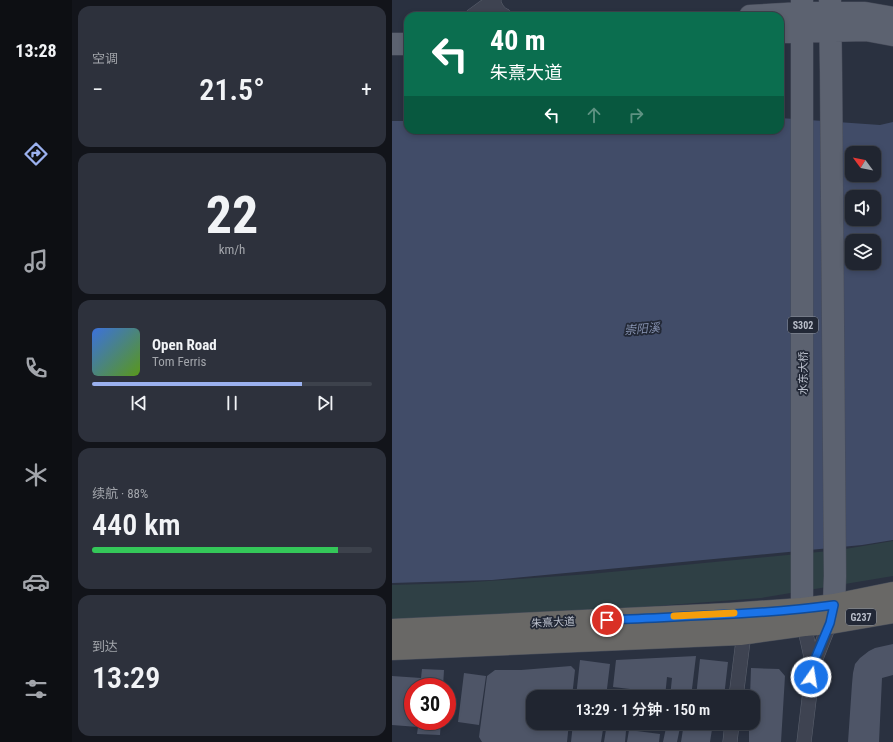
<!DOCTYPE html>
<html lang="zh">
<meta charset="utf-8">
<style>
:root{--surface:#202530;--page:#2d313c;--text:#f1f3f6;--muted:#a2a5ab;--line:#3d424c;--accent:#9bb1ef}
body{margin:0;font-family:"Roboto Condensed","Noto Sans SC",sans-serif;background:var(--page);color:var(--text);height:100vh;display:flex;flex-direction:column;font-size:15px;white-space:nowrap}
*{box-sizing:border-box;margin:0}
p{font-size:13px;color:var(--muted)}
.icon{flex:none;width:22px;height:22px;fill:none;stroke:currentColor;stroke-width:2;stroke-linecap:round;stroke-linejoin:round}
.map{position:relative;flex:1;overflow:hidden}
.panel{display:flex;flex-direction:column;gap:6px;padding:6px;background:#12141a;width:320px}
.panel>*{flex:none}
.banner{position:absolute;left:12px;top:12px;width:380px;height:122px;border-radius:12px;box-shadow:0 2px 6px #0003,0 0 0 1px var(--line);background:#0b6e4f;color:#fff;overflow:hidden}
.needle{width:26px;rotate:302deg}
.controls{position:absolute;left:453px;top:146px;display:grid;gap:8px}
.controls a{display:grid;place-items:center;width:36px;height:36px;border-radius:8px;background:var(--surface);box-shadow:0 2px 6px #0003,0 0 0 1px var(--line);font-size:20px}
.speed{position:absolute;left:12px;top:678px;display:flex;gap:8px;font-size:20px;font-weight:700;text-align:center}
.speed>*{display:grid;place-content:center;width:52px;height:52px;border-radius:50%;background:var(--surface);box-shadow:0 2px 6px #0003,0 0 0 1px var(--line);line-height:1}
.speed .limit{border:6px solid #d22;background:#fff;color:#111}
.pin{position:absolute;display:grid;place-items:center;width:34px;height:34px;color:#fff;margin:-17px;border:2px solid #fff;border-radius:50%;box-shadow:0 1px 4px #0007}
.me{position:absolute;width:44px;margin:-22px;rotate:13deg;stroke-linejoin:round;filter:drop-shadow(0 0 3px #0008)}
.turn{display:flex;align-items:center;gap:14px;height:84px;padding:0 20px;font-size:18px}
.turn .icon{width:52px;height:52px;stroke-width:2.5}
.turn b{display:block;font-size:28px;line-height:34px}
.lanes{display:flex;align-items:center;height:38px;padding:0 20px;background:#0003;justify-content:center;gap:20px;direction:ltr}
.lanes .off{opacity:.35}
.big{font-size:30px;font-weight:600;line-height:1.1}
.panel .tile{flex:1;display:flex;flex-direction:column;justify-content:center;gap:6px;min-width:0;padding:0 14px;border-radius:12px;background:var(--page)}
.panel .dial{align-items:center;gap:0}
.dial b{font-size:52px;line-height:1}
.song{display:flex;align-items:center;gap:12px}
.cover{width:48px;height:48px;border-radius:6px;background:linear-gradient(135deg,hsl(220 70% 55%),hsl(90 70% 35%))}
.played{height:4px;border-radius:2px;background:linear-gradient(90deg,var(--accent) 75%,var(--line) 75%)}
.keys{display:flex;justify-content:space-around;direction:ltr}
.heat{display:flex;justify-content:space-between;align-items:center;font-size:22px;direction:ltr}
.charge{height:6px;border-radius:3px;background:linear-gradient(90deg,#34c759 88%,var(--line) 0)}
.trip{position:absolute;left:134px;top:690px;width:234px;height:40px;border-radius:12px;background:var(--surface);box-shadow:0 2px 6px #0003,0 0 0 1px var(--line);font-weight:600;line-height:40px;text-align:center}
main{display:flex;flex:1;min-height:0}
.tab-bar{display:flex;flex-direction:column;width:72px;justify-content:space-around;align-items:center;background:#0d0f13;color:var(--muted)}
.tab-bar .icon{width:28px;height:28px}
.tab-bar .selected{color:var(--accent)}
.tab-bar b{font-size:18px;color:var(--text)}
.map>svg:first-child{display:block}
.green{fill:#2f4045}
.water{fill:#414c68;fill-rule:evenodd}
.building{fill:#4e5567}
.lines{fill:none;stroke-linecap:round;stroke-linejoin:round}
.minor-casing{stroke:#5b616e;stroke-width:15}
.primary-casing{stroke:#474c5a;stroke-width:23}
.trunk-casing{stroke:#484e5b;stroke-width:23}
.minor{stroke:#3e4351;stroke-width:14}
.primary{stroke:#5c6270;stroke-width:22}
.trunk{stroke:#696866;stroke-width:22}
.route-casing{stroke:#114b97;stroke-width:10}
.route{stroke:#1a73e8;stroke-width:7}
.slow{stroke:#f59e0b;stroke-width:7}
.labels{text-anchor:middle;stroke-width:3.5;stroke-linejoin:round;paint-order:stroke}
.shield{fill:#222836;stroke:#8c929e;stroke-width:1}
.shield-label{font-size:10px;font-weight:bold;fill:#babfcb}
.street-label{font-size:11px;fill:#babfcb;stroke:#222836}
.water-label{font-size:12px;font-style:italic;fill:#8591af;stroke:#222836}
</style>
<main>
<nav class="tab-bar">
<b>13:28</b>
<svg class="icon selected" aria-label="directions" viewBox="0 0 24 24"><path d="M12 3l9 9-9 9-9-9zM9 14v-3h6M13 9l2 2-2 2"/></svg>
<svg class="icon" aria-label="music" viewBox="0 0 24 24"><path d="M9 18V5l10-2v13"/><circle cx="6" cy="18" r="3"/><circle cx="16" cy="16" r="3"/></svg>
<svg class="icon" aria-label="phone" viewBox="0 0 24 24"><path d="M5 4h4l2 5-3 2q2 4 5 5l2-3 5 2v4C11 20 4 13 5 4z"/></svg>
<svg class="icon" aria-label="climate" viewBox="0 0 24 24"><path d="M12 3v18M4 7l16 10M4 17L20 7"/></svg>
<svg class="icon" aria-label="car" viewBox="0 0 24 24"><path d="M5 17H2v-5l4-1 3-4h7l3 4 3 1v5h-3M9 17h6M6 11h13"/><circle cx="7" cy="17" r="2"/><circle cx="17" cy="17" r="2"/></svg>
<svg class="icon" aria-label="filters" viewBox="0 0 24 24"><path d="M4 7h16M4 17h16"/><circle cx="9" cy="7" r="2"/><circle cx="15" cy="17" r="2"/></svg>
</nav>
<section class="panel">
<div class="tile"><p>空调</p>
<div class="heat"><a>−</a><b class="big">21.5°</b><a>+</a></div>
</div>
<div class="tile dial"><b>22</b><p>km/h</p></div>
<div class="tile">
<div class="song"><i class="cover"></i><div><b>Open Road</b><p>Tom Ferris</p></div></div>
<div class="played"></div>
<div class="keys"><svg class="icon" aria-label="previous" viewBox="0 0 24 24"><path d="M18 5L8 12l10 7zM5 5v14"/></svg><svg class="icon" aria-label="pause" viewBox="0 0 24 24"><path d="M8 5v14M16 5v14"/></svg><svg class="icon" aria-label="next" viewBox="0 0 24 24"><path d="M6 5l10 7-10 7zM19 5v14"/></svg></div>
</div>
<div class="tile"><p>续航 · 88%</p><b class="big">440 km</b><div class="charge"></div></div>
<div class="tile"><p>到达</p><b class="big">13:29</b></div>
</section>
<div class="map">
<svg width="501" height="742" viewBox="0 0 501 742">
<rect width="100%" height="100%" fill="#2a3140"/>
<!-- green -->
<path class="green" d="M501 541V576L369 598 41 623 0 625V585L67 583 198 574 447 550Z"/>
<!-- water -->
<path class="water" d="M388 118 488 125 501 122V540L470 545 100 580 0 583V121H16V130H388ZM460 153H482V175H460ZM460 197H482V219H460ZM460 241H482V263H460Z"/>
<!-- building -->
<path class="building" d="M501 644V675L490 678 487 742H456L460 684 461 673 463 664 468 658 477 651 483 648Z
M304 656 299 697H278L280 678 275 677 273 697H237L238 689 221 687 224 660Z
M308 659 336 662 332 697H304Z
M188 660 218 664 214 697H184Z
M179 666 183 670 180 697H141V723H177L175 742H90L87 737 95 676 103 670H129Z
M359 668 387 669 393 676 389 742H357V723H361V697H358Z
M30 669 52 670 51 687H21V721H49L48 735 25 734 26 727 0 725V676L29 678Z
M72 673 94 676 87 725 66 722Z
M219 691 234 693 233 697H218Z
M181 723H212L209 742H179Z
M215 723H230L229 730 234 731 233 742H212Z
M235 723H270L269 731 234 728Z
M275 723H289L285 742H271Z
M292 723H321L318 742H289Z
M237 730 268 734 267 742H235Z"/>
<g class="lines">
<defs>
<path id="minor" d="M101 1C104 8 106 13 113 16
M80 16 102 0
M412 625 421 666
M344 697 352 633
M338 742 340 723
M412 742 421 666 438 623"/>
<path id="primary" d="M410 0V609L412 625
M358 16 410 13H473L501 18
M388 32 474 30 501 35
M0 44H16
M438 622 442 605 443 576 439 72 438 0"/>
<path id="trunk" d="M0 630 338 614 410 609 442 605 501 593
M0 649 348 634 412 625 438 623 501 612"/>
</defs>
<!-- minor casing -->
<use href="#minor" class="minor-casing"/>
<!-- primary casing -->
<use href="#primary" class="primary-casing"/>
<!-- trunk casing -->
<use href="#trunk" class="trunk-casing"/>
<!-- minor -->
<use href="#minor" class="minor"/>
<!-- primary -->
<use href="#primary" class="primary"/>
<!-- trunk -->
<use href="#trunk" class="trunk"/>
</g>
<g class="lines">
<defs>
<path id="route" d="M215 620C291 616 367 615 442 605L438 623 420 666 419 677"/>
</defs>
<!-- route casing -->
<use href="#route" class="route-casing"/>
<!-- route -->
<use href="#route" class="route"/>
<!-- slow -->
<path class="slow" d="M282 616 342 613"/>
</g>
<g class="labels">
<!-- shield labels -->
<g class="shield">
<rect x="396" y="317" width="30" height="16" rx="3"/>
<rect x="454" y="609" width="30" height="16" rx="3"/>
</g>
<g class="shield-label">
<text x="411" y="329">S302</text>
<text x="469" y="621">G237</text>
</g>
<!-- street labels -->
<g class="street-label">
<text transform="translate(411 373) rotate(-90)" y="4">水东大桥</text>
<text transform="translate(161 622) rotate(-3)" y="4">朱熹大道</text>
</g>
<!-- water labels -->
<g class="water-label">
<text transform="translate(250 329) rotate(-5)" y="4">崇阳溪</text>
</g>
</g>
</svg>
<div class="controls">
<a><svg class="needle" viewBox="-14 -14 28 28"><path d="M0-13l5 13h-10z" fill="#e53935"/><path d="M0 13l5-13h-10z" fill="#a2a5ab"/></svg></a>
<a><svg class="icon" aria-label="sound" viewBox="0 0 24 24"><path d="M4 9h4l5-4v14l-5-4H4zM17 9q2 3 0 6"/></svg></a>
<a><svg class="icon" aria-label="layers" viewBox="0 0 24 24"><path d="M12 4l9 5-9 5-9-5zM3 14l9 5 9-5"/></svg></a>
</div>
<div class="speed"><div class="limit">30</div></div>
<div class="pin" style="left:215px;top:620px;background:#d93025"><svg class="icon" aria-label="arrive" viewBox="0 0 24 24"><path d="M6 21V4h12l-3 4 3 4H6"/></svg></div>
<svg class="me" style="left:419px;top:677px" viewBox="-20 -20 40 40"><circle r="17" fill="#1a73e8" stroke="#fff" stroke-width="3"/><path d="M0-11L8 9 0 5-8 9z" fill="#fff"/></svg>
<div class="trip">13:29 · 1 分钟 · 150 m</div>
<div class="banner">
<div class="turn"><svg class="icon" aria-label="left" viewBox="0 0 24 24"><path d="M17 20v-9H6M10 6l-5 5 5 5"/></svg><div><b>40 m</b>朱熹大道</div></div>
<div class="lanes"><svg class="icon" aria-label="left" viewBox="0 0 24 24"><path d="M17 20v-9H6M10 6l-5 5 5 5"/></svg><svg class="icon off" aria-label="ahead" viewBox="0 0 24 24"><path d="M12 20V5M6 11l6-6 6 6"/></svg><svg class="icon off" aria-label="right" viewBox="0 0 24 24"><path d="M7 20v-9h11M14 6l5 5-5 5"/></svg></div>
</div>
</div>
</main>
